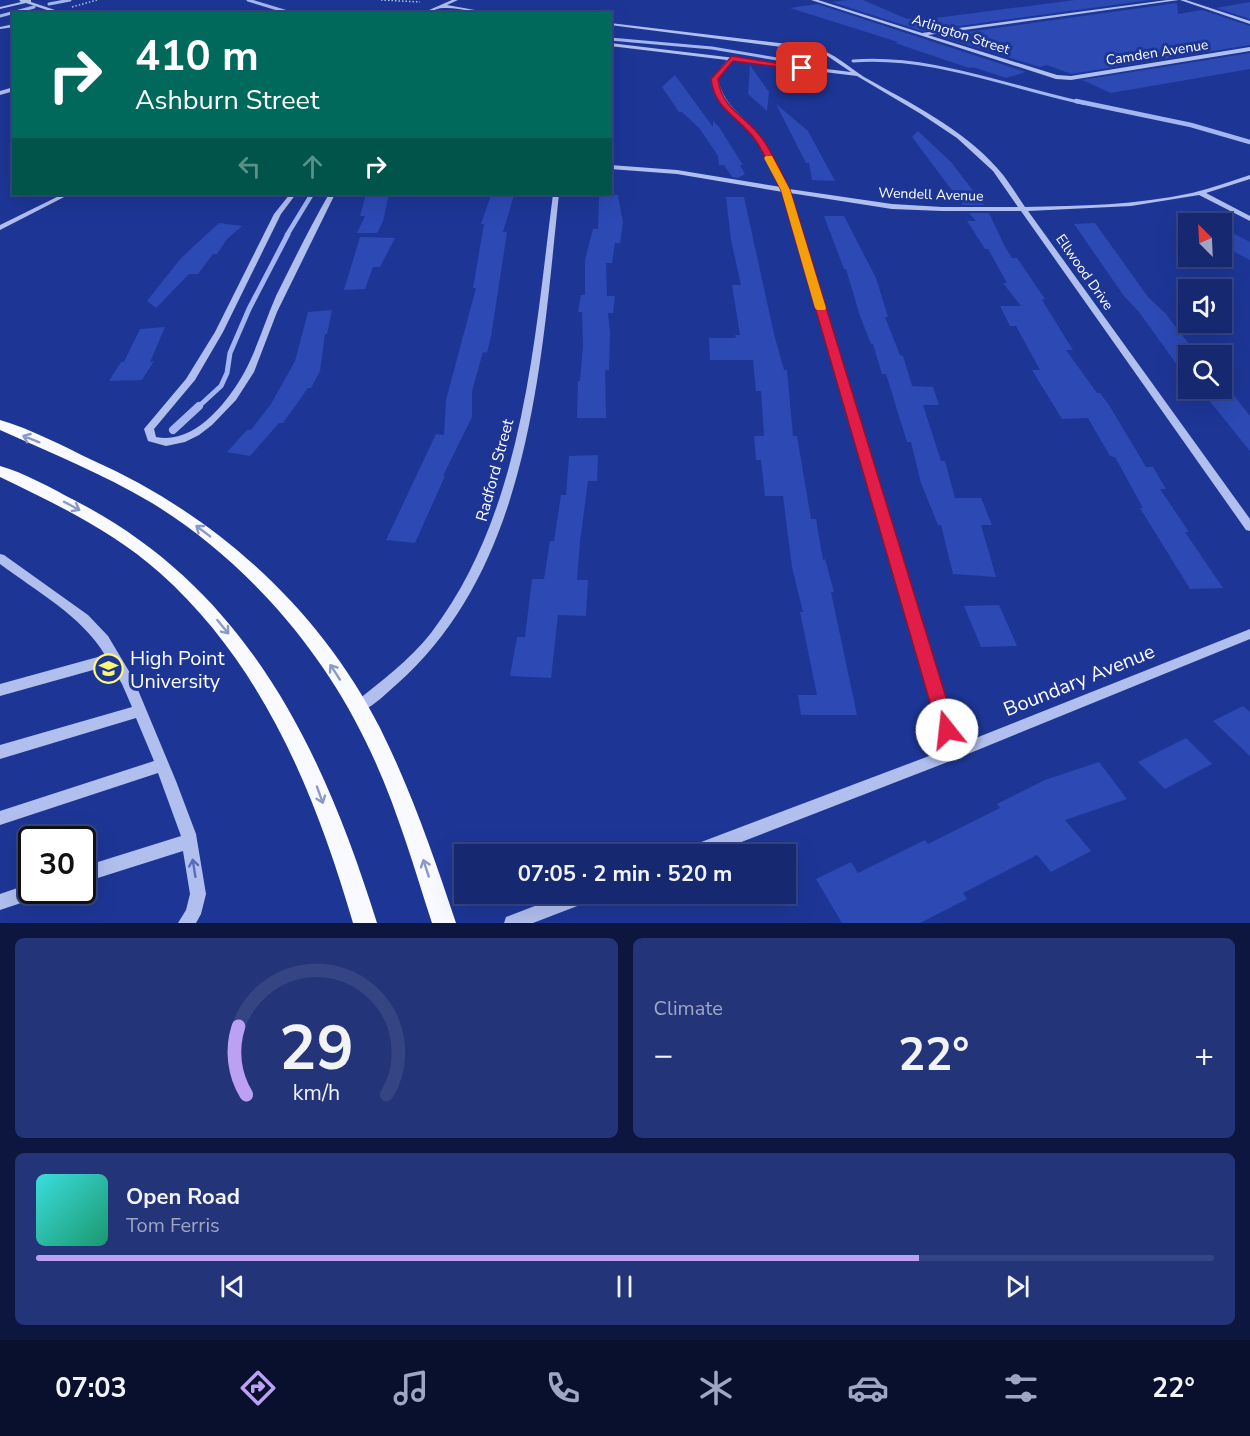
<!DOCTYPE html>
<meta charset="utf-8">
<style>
:root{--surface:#162870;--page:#233478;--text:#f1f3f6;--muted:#9ea6c3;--line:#354483;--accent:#bca0f2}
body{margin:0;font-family:"Nunito Sans",sans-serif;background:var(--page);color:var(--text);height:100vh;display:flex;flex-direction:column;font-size:22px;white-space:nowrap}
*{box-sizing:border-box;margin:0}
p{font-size:20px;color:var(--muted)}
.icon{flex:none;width:33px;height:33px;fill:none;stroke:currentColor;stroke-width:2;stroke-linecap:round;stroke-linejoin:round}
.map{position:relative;height:923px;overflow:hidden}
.sheet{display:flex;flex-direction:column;gap:15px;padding:15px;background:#0c163e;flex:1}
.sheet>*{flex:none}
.guide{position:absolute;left:12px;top:12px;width:600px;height:183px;border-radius:0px;box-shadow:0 6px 24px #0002,0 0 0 2px var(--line);background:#00695c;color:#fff;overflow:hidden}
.needle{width:39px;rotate:336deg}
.buttons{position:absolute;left:1178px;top:213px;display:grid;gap:12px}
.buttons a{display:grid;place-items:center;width:54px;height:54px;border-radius:0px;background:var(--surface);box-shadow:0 6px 24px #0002,0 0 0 2px var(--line);font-size:30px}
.speed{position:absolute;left:18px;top:826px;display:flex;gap:12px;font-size:30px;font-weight:700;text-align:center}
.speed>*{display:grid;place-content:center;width:78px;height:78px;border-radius:50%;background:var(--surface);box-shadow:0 6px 24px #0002,0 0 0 2px var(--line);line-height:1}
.speed .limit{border:3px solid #111;border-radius:9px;background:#fff;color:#111}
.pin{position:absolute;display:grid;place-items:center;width:51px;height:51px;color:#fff;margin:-26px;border-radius:12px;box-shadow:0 3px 9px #0006}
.me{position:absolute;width:66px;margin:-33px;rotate:344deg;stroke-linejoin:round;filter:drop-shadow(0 0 4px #0008)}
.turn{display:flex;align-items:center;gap:21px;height:126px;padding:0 24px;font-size:27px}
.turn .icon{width:78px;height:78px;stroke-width:2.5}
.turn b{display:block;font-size:42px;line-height:51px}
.lanes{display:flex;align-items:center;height:57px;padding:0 24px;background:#0003;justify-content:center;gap:30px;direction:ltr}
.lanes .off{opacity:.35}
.big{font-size:45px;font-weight:700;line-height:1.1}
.sheet .card{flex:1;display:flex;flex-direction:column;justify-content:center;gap:9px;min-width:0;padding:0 21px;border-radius:9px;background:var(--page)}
.sheet .dial{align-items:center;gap:0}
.dial svg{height:156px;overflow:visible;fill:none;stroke:var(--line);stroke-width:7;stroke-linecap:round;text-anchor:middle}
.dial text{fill:var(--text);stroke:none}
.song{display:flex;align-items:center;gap:18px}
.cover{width:72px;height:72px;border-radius:9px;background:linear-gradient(135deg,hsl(180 70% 55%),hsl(160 70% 35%))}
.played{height:6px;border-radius:3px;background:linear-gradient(90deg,var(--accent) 75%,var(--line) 75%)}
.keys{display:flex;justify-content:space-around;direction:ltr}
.heat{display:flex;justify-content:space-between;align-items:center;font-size:33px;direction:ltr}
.sheet .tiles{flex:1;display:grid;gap:15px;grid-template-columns:1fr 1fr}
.card:last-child{grid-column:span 2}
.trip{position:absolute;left:454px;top:844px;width:342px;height:60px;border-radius:0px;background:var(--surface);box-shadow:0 6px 24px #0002,0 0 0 2px var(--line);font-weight:700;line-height:60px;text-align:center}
.dock{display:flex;height:96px;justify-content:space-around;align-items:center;background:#09102d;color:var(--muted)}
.dock .icon{width:42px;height:42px}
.dock .selected{color:var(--accent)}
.dock b{font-size:27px;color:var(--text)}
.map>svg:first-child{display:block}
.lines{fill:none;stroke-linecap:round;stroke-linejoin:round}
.stream-far3{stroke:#a4b6f1;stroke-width:3}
.stream-far2{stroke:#a4b6f1;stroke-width:4.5}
.stream-far1{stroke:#a4b6f1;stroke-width:5}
.stream{stroke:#a4b6f1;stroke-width:8}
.building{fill:#2c49b4}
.path{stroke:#b1bfef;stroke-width:1.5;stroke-dasharray:1.5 2;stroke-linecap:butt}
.minor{fill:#b1bfef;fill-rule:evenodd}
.major{fill:#f9faff;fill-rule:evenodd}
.oneway{stroke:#8b98ca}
.oneway2{stroke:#586dba}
.route{fill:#e11d48;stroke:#92132f;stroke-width:1.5}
.slow{fill:#f59e0b}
.labels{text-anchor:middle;stroke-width:6;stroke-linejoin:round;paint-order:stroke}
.far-street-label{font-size:14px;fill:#fff;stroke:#1d3696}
.street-label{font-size:16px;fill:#fff;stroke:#1d3696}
.near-poi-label{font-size:20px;fill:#fff;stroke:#1d3696;text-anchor:start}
.near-street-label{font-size:20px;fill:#fff;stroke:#1d3696}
</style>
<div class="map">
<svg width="1250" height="923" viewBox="0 0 1250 923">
<rect width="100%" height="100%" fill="#1d3696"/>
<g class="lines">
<!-- stream-far3 -->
<path class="stream-far3" d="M248 0 294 14
M49 4 70 0
M383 14 405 12
M0 16 34 7
M610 39 712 48 777 59 821 58
M853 61C931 55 1008 87 1083 103"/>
<!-- stream-far2 -->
<path class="stream-far2" d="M1076 101 1191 125 1250 142
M287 235 312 194"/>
<!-- stream-far1 -->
<path class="stream-far1" d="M197 408 221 386 227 373 230 353 249 309 288 234"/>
<!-- stream -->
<path class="stream" d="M173 430 199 406"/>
</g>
<!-- building -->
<path class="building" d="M848 0H863L907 19 923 17 928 19 1075 0H1150L922 31 832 2Z
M1250 2V19L1216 8Z
M1177 3 1178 14 1202 10 1250 26V45L1071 74 1047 65 1040 67 938 36Z
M817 4 1026 72 1006 78 973 67 969 68 895 43 898 42 790 8Z
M1250 53V69L1111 93 1082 80Z
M750 65 769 92 767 111 748 94Z
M675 75 713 127V121L719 127 743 165H740L745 174 738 178 732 177 724 165H719L718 156 700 129 682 112H679L662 87Z
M776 104 808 131 835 181 812 180 809 163H806Z
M918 131 951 162 984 205H963L912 137Z
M366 194H389L383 221 377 233H357L365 216H360Z
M599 194 618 195 623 223 620 243H615L612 263H606L607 296H615L613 313H608L610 333 609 370H605L606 418H577L578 381H580L583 345 582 312H578L581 295H585V260L593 229H598Z
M491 195H514L503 232H507L491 337 487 353 483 352 472 391V417L443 476H445L415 543 386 540 436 434 444 435 446 400 476 288H473L484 224H481Z
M726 197H744L774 334 784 370H787L793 436H797L811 519H816L823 560 825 559 834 592H831L857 715H801L798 695H817L800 612H803L792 567 783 496H765L761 460H756L754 436H764L761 391H756L753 360H710L709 338H736L735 335H740L732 285H741L731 240Z
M969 213H989L1004 245 1012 258H1017L1045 299 1042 300 1073 350H1066L1097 393H1100L1109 405 1146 467H1153L1166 489H1160L1189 532H1185L1223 588 1190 589 1140 508H1143L1115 457 1110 456 1088 418 1062 419 1032 370H1040L1016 326H1010L1000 306H1021L1003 283H1007L988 249H985L967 221H976Z
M824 216H844L876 278 888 317H885L900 355 903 356 912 386 933 387 939 405H923L941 461H945L955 498H981L992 525H981L996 577 953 574 941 525H938L921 483 911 442H907L886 374H882L873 344H871L860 316 846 269H844Z
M219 223 242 226 227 239 217 254H213L198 274H189L156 308 147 301 181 258Z
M1095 223 1148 297 1166 314 1198 356H1188V380L1139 312 1124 296 1074 224Z
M1221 227 1250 242V260L1221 245Z
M360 237 395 238 380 267H373L365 289 344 290Z
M332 310 327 334H325L320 371 311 388H308L283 423H279L250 456 227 452 247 430H251L271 404 295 361 308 312Z
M165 327 150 362 154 361 142 380 109 381 121 362H124L140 329Z
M1221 379 1250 416V451L1199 388H1221Z
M598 455 597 481H588L580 542 577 580H588L586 616 558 615 551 678 510 676 517 637H525L532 579H544L550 541H554L561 495H566L569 456Z
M999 605 1017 646 981 647 964 606Z
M1243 706 1250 712V756L1213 721Z
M1186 738 1212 764 1165 789 1138 762Z
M1099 762 1127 799 1065 820 1091 851 1051 872 1037 855 963 893 967 899 920 923H842L816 879 851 862 858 873 925 840 928 844 1000 808 997 804 1045 780Z"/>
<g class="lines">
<!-- path -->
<path class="path" d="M381 0 420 2
M72 7 97 0"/>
<!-- minor -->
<path class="minor" d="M19 0H31V2L67 14H59L26 3 0 9V7L21 2Z
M452 0H458L447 5 497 14C479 14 460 7 443 8 435 8 429 14 420 14Z
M811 0H818L922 33 1167 0H1179L928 35 1057 75 1071 76 1250 47V51L1071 80 1056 79Z
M1180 0H1186L1250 21V24Z
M610 23 813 47C835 53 847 66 864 77 910 103 962 128 998 169 1008 180 1016 194 1025 207 1081 206 1137 205 1192 193 1212 188 1231 181 1250 175V179L1206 193 1250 216V221L1199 195 1131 206 1028 211 1250 519V531L1246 530 1021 211H942L892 209 790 193 958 745 1250 629V639L958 758 708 855H680L682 849 688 847 945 750 783 192 677 174 610 169V165L677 170 781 187C773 172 767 156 757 142 741 118 718 110 712 79L727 60 610 46V43L851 72 823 53 813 51 610 25ZM732 61 857 76 921 114 957 138 993 171 1018 207H942L892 204 789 189C780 172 773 154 762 139 746 116 724 108 718 79Z
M14 24V27L0 29V27Z
M14 87V91L0 95V91Z
M63 194H70L0 230V225Z
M290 194H296L281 214 223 332 195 380 154 429 156 437C194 445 227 403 244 373 257 349 265 321 276 296 293 262 310 227 329 194H335L277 312 254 372 236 400 212 425 199 435 185 442 166 446 148 441 144 429 186 379 215 332 274 214Z
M553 194H559C541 361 532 565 397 684 388 692 364 716 353 712L351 708 353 704C380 682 409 661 431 633 524 511 534 341 553 194Z
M0 554 4 555 88 615 108 636 133 678 176 781 196 834 206 894 201 914 196 923H178L186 910 190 894 183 851 82 883V867L181 836 158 773 0 825V811L154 761 136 718 0 759V745L132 707 122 684 111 665 0 696V684L105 655C82 616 36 591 0 564Z
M32 883V891H41L39 897 0 910V894Z
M566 894H595L593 900 533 923H504L506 917Z"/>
<!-- major -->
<path class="major" d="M0 420C31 429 63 446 92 460 214 514 319 608 380 728 411 790 434 857 456 923H432C412 861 394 798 365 740 319 645 242 558 152 503 103 474 51 453 0 430Z
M0 466C25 473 51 488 74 500 246 588 322 747 377 923H353C315 793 263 665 160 573 113 531 56 504 0 477Z"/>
</g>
<!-- one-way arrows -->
<defs><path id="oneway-shaft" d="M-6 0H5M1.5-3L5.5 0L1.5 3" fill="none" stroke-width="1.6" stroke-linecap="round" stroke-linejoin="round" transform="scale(1.5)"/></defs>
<g class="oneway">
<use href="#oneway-shaft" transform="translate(31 439) rotate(-158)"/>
<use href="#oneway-shaft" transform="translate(72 506) rotate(28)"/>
<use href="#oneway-shaft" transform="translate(203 531) rotate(-143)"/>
<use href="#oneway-shaft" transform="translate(223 627) rotate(51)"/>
<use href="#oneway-shaft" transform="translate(335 672) rotate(-123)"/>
<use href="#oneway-shaft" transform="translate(320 795) rotate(70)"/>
<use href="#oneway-shaft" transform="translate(426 868) rotate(-108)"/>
</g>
<use class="oneway2" href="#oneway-shaft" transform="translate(194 868) rotate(-99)"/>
<!-- route -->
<path class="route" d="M732 56 806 68 802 70 733 61 718 79C722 111 747 115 764 141 774 156 782 174 790 190L956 730 953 736 947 738 940 736 938 730 781 190C773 174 766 156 756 141 739 116 715 111 711 79Z"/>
<!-- slow -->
<path class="slow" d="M766 156H772L790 190 826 308 825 310H817L815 308 781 190 764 158Z"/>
<!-- icons -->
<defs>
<symbol id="university-ring" viewBox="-11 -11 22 22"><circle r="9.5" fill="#1d3696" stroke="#fef770" stroke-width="1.5"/><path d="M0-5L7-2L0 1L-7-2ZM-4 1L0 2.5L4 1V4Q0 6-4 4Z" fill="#fef770"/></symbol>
</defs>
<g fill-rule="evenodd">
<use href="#university-ring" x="92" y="652" width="33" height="33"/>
</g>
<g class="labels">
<!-- far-street labels -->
<g class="far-street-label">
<text transform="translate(961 34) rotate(18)" y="5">Arlington Street</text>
<text transform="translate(1157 52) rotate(-9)" y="5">Camden Avenue</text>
<text transform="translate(931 194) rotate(2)" y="5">Wendell Avenue</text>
<text transform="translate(1085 272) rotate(55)" y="5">Ellwood Drive</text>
</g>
<!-- street labels -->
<g class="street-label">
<text transform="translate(494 470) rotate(-75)" y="6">Radford Street</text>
</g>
<!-- near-poi labels -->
<g class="near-poi-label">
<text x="130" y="665">High Point<tspan x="130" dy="23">University</tspan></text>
</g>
<!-- near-street labels -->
<g class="near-street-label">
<text transform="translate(1079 680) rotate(-22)" y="7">Boundary Avenue</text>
</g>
</g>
</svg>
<div class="buttons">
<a><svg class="needle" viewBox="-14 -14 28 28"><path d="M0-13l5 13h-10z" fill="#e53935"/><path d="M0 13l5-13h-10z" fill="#9ea6c3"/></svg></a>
<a><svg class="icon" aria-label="sound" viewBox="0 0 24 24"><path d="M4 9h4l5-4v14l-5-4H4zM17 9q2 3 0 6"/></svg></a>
<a><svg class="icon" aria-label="search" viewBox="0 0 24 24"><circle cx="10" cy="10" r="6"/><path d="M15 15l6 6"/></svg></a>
</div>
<div class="speed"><div class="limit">30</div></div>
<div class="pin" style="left:802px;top:68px;background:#d93025"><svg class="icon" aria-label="arrive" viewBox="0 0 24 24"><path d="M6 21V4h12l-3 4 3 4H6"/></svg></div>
<svg class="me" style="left:947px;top:730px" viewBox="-20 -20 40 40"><circle r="19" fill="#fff"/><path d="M0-13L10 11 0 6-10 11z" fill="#e11d48"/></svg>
<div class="trip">07:05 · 2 min · 520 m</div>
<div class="guide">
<div class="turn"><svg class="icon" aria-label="right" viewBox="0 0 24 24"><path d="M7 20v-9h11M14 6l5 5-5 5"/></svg><div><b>410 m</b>Ashburn Street</div></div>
<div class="lanes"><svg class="icon off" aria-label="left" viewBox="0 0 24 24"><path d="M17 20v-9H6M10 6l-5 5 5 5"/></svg><svg class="icon off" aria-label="ahead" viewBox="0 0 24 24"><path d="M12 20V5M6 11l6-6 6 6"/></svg><svg class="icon" aria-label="right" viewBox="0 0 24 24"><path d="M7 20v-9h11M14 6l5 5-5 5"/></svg></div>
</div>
</div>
<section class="sheet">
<div class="tiles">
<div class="card dial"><svg viewBox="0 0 100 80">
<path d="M14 69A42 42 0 1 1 86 69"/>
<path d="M14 69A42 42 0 0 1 10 34" stroke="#bca0f2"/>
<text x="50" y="56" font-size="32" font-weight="700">29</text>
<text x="50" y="72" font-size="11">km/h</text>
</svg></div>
<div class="card"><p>Climate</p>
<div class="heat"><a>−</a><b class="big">22°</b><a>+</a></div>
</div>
<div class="card">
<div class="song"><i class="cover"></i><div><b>Open Road</b><p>Tom Ferris</p></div></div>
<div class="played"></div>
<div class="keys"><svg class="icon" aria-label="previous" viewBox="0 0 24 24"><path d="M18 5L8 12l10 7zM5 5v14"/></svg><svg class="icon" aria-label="pause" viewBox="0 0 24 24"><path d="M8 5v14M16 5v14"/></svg><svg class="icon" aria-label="next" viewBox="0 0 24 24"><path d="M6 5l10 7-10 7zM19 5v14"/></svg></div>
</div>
</div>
</section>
<nav class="dock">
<b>07:03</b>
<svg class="icon selected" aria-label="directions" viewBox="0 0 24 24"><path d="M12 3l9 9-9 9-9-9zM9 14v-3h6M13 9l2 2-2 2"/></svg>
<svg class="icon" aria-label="music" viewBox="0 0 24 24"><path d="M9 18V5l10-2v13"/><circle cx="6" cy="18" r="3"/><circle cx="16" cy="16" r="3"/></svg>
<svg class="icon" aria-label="phone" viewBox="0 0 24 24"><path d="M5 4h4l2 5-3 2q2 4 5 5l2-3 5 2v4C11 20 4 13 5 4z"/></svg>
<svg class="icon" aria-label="climate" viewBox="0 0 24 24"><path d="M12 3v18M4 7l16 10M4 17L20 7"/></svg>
<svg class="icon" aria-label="car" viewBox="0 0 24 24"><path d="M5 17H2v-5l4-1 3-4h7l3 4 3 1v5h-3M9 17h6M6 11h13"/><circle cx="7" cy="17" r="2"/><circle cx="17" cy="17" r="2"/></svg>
<svg class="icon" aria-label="filters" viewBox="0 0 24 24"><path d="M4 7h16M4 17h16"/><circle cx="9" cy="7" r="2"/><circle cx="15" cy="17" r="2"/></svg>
<b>22°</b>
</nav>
